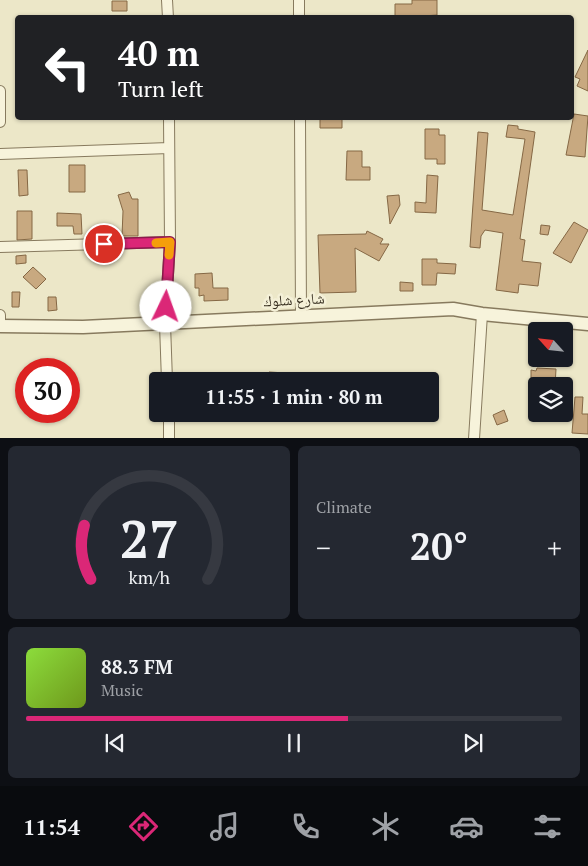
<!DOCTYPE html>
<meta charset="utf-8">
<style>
:root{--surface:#171b24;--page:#242831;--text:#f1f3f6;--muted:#9ea1a6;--line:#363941;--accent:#db2777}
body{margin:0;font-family:"PT Serif","Noto Naskh Arabic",serif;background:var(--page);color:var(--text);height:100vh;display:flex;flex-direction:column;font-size:19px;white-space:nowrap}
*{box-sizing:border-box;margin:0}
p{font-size:16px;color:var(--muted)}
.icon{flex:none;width:28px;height:28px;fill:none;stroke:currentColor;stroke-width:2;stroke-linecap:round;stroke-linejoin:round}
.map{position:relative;height:438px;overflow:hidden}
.details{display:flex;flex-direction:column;gap:8px;padding:8px;background:#0d0f14;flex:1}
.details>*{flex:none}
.hud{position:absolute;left:15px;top:15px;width:559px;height:105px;border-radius:5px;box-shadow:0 1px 4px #0004;background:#202124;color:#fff;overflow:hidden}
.needle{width:32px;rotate:297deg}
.controls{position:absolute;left:528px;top:322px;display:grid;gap:10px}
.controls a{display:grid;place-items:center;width:45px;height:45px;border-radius:5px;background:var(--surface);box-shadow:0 1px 4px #0004;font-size:25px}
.speed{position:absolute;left:15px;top:358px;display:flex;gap:10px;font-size:25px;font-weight:700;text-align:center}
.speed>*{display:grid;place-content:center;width:65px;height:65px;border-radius:50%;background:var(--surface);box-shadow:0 1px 4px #0004;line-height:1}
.speed .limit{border:8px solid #d22;background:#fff;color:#111}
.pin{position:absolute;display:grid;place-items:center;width:42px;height:42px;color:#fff;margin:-21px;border:2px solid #fff;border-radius:50%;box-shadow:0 1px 5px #0007}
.me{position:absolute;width:55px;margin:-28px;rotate:3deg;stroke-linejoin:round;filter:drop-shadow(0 0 4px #0008)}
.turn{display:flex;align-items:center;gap:18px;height:105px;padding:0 20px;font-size:22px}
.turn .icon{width:65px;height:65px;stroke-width:2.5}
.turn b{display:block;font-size:35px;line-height:42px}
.big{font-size:38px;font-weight:600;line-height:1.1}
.details .card{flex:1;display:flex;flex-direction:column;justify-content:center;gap:8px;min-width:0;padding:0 18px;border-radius:8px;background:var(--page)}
.details .dial{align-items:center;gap:0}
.dial svg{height:130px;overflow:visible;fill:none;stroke:var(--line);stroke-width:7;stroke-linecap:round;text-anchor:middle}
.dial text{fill:var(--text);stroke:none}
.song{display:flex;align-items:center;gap:15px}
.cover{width:60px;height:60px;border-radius:8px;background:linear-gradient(135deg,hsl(90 70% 55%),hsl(80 70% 35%))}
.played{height:5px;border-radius:2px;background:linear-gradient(90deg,var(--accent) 60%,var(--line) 60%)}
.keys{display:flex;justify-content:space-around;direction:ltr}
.heat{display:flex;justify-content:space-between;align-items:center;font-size:28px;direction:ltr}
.details .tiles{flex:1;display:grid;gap:8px;grid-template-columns:1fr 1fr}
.card:last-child{grid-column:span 2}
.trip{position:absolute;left:149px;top:372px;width:290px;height:50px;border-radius:5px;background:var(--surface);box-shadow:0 1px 4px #0004;font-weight:600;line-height:50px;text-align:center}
.dock{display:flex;height:80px;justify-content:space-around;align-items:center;background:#090b0e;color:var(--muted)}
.dock .icon{width:35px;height:35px}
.dock .selected{color:var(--accent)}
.dock b{font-size:22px;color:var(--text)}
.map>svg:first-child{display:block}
.building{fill:#c8a980;stroke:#856845}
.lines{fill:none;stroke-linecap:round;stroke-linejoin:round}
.minor-casing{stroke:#877a5e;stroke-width:12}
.tertiary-casing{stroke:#877a5e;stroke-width:15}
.minor{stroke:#f7f3db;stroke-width:10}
.tertiary{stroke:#f7f3db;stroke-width:12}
.route-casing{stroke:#8e194d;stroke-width:12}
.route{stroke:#db2777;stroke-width:9}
.slow{stroke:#f59e0b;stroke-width:9}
.labels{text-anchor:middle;stroke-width:5;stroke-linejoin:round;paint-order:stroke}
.street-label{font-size:15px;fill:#383021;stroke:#f4f0d7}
</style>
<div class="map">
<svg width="588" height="439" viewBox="0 0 588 439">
<rect width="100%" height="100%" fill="#ece7c8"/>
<!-- building -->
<path class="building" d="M412 0H437V15L395 18V4H412Z
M112 1H127V11H112Z
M588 50V91L577 86 580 79 575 77Z
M574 114 588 116 585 157 566 155Z
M320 118H342V128H320Z
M508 125 518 126V129L535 132 520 239 525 240 522 261 541 263 538 286 519 284 518 293 496 290 503 233 485 230 481 236 480 248 470 247 478 132 488 133 482 210 513 215 525 139 506 137Z
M425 129H439V135H445V164H437V159H425Z
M347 151H362V167H370V180H346Z
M69 165H85V192H69Z
M18 170H27L28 195 19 196Z
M427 175 438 176 436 213 415 212V202L426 203Z
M129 192 132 199H138V236H122L123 211 118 195Z
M399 195 400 205 390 224 387 196Z
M17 211H32V239L17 240Z
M57 213 81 214 82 234H74L73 226H57Z
M574 222 588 230 571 263 553 253Z
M541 225 550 226 548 235 540 234Z
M367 231 383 239 380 244H389L379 261 355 248 356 292 320 293 318 235 366 234Z
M26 255V263L16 264V256Z
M422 259H437V263L456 264 455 274 437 273 436 285H422Z
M33 267 46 279 36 289 23 277Z
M212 273 213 288H228V300L204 301V295L199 296V288H195V274Z
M400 282 413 283V291H400Z
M12 292H20L19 307H12Z
M48 297H56L57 310 48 311Z
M537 368 556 369 555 386H535L536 380H531V370L536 371Z
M269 372 286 373V381H268Z
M575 397H583L582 414H588V434L572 433Z
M504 410 508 421 497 425 493 415Z"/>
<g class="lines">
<defs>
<path id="minor" d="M167 0 168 18
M299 0V18
M0 91V122
M300 118 301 316
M0 154 169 148
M0 247 170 242
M0 315V326
M167 381 165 324 170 242 169 118
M169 414V439
M474 439 482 314"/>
<path id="tertiary" d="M0 326 83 327 453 309 482 314 588 324"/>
</defs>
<!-- minor casing -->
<use href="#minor" class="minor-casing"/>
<!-- tertiary casing -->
<use href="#tertiary" class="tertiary-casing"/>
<!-- minor -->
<use href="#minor" class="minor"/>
<!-- tertiary -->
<use href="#tertiary" class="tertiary"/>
</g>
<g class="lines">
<defs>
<path id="route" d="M104 244 170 242 166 307"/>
</defs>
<!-- route casing -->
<use href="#route" class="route-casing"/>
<!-- route -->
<use href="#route" class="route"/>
<!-- slow -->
<path class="slow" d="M156 243 170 242 169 255"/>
</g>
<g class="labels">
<!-- street labels -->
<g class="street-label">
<text transform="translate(294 300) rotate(-3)" y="5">شارع شلوك</text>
</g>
</g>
</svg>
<div class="controls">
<a><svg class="needle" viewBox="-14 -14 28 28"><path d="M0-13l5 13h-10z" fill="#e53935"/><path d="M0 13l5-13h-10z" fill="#9ea1a6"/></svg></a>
<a><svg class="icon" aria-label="layers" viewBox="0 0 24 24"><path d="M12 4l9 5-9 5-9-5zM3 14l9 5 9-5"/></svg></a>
</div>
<div class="speed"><div class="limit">30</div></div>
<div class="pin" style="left:104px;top:244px;background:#d93025"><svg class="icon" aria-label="arrive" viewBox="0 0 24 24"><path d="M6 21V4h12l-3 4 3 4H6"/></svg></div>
<svg class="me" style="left:166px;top:307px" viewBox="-20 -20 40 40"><circle r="19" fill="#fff"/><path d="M0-13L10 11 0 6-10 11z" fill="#db2777"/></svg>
<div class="trip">11:55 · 1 min · 80 m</div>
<div class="hud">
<div class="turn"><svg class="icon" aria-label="left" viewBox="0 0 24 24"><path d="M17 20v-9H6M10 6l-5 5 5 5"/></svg><div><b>40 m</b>Turn left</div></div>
</div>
</div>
<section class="details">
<div class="tiles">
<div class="card dial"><svg viewBox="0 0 100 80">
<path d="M14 69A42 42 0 1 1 86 69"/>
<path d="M14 69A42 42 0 0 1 10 36" stroke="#db2777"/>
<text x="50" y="56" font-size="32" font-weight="700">27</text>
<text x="50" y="72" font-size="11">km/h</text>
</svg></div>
<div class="card"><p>Climate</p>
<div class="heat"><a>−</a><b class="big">20°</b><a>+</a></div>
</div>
<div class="card">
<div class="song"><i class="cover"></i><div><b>88.3 FM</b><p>Music</p></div></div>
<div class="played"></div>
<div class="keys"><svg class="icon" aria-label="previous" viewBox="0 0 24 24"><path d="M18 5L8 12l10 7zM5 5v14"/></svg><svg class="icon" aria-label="pause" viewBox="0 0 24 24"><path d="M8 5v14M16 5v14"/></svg><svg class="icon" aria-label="next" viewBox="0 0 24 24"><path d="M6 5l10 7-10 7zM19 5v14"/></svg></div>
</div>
</div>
</section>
<nav class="dock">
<b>11:54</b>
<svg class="icon selected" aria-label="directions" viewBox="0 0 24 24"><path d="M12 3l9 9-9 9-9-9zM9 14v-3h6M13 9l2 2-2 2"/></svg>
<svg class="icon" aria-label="music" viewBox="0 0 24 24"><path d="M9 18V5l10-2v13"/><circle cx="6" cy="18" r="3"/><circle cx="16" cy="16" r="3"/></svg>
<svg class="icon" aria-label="phone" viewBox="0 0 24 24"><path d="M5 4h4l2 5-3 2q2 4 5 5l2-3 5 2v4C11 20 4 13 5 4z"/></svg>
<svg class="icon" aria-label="climate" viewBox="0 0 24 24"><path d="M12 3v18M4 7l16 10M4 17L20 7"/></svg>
<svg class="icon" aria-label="car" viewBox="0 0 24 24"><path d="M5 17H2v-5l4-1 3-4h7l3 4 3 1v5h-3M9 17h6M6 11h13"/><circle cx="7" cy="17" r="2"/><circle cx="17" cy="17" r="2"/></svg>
<svg class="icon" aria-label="filters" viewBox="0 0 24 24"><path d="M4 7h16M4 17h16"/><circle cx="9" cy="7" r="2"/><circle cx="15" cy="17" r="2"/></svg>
</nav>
